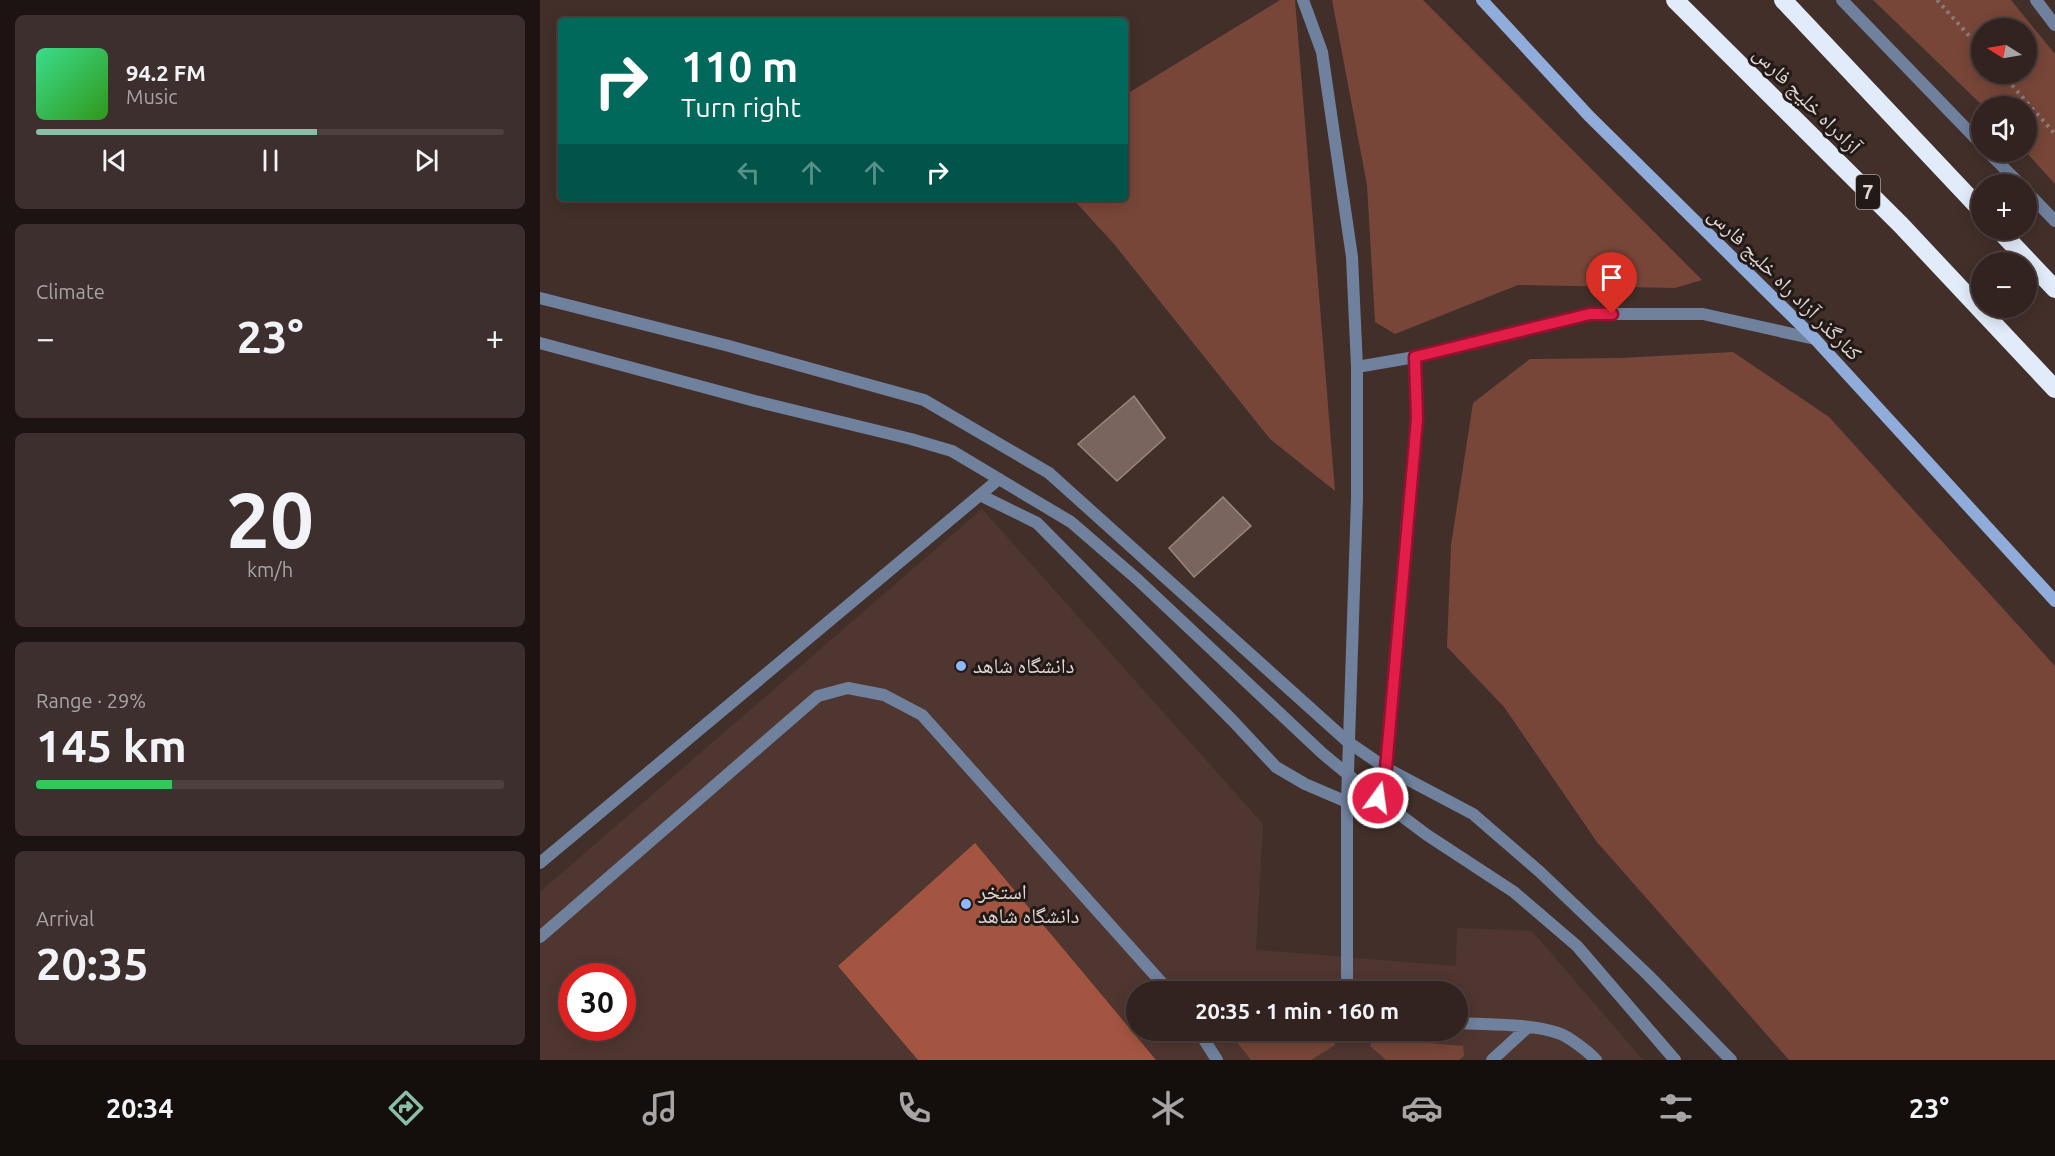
<!DOCTYPE html>
<meta charset="utf-8">
<style>
:root{--surface:#322320;--page:#3d2f2d;--text:#f1f3f6;--muted:#a8a4a5;--line:#4d403e;--accent:#8abfa5}
body{margin:0;font-family:Ubuntu,"Noto Naskh Arabic",sans-serif;background:var(--page);color:var(--text);height:100vh;display:flex;flex-direction:column;font-size:22px;white-space:nowrap}
*{box-sizing:border-box;margin:0}
p{font-size:20px;color:var(--muted)}
.icon{flex:none;width:33px;height:33px;fill:none;stroke:currentColor;stroke-width:2;stroke-linecap:round;stroke-linejoin:round}
.map{position:relative;flex:1;overflow:hidden}
.drawer{display:flex;flex-direction:column;gap:15px;padding:15px;background:#1c1312;width:540px}
.drawer>*{flex:none}
.banner{position:absolute;left:18px;top:18px;width:570px;height:183px;border-radius:6px;box-shadow:0 3px 15px #0003,0 0 0 2px var(--line);background:#00695c;color:#fff;overflow:hidden}
.needle{width:39px;rotate:281deg}
.buttons{position:absolute;left:1431px;top:18px;display:grid;gap:12px}
.buttons a{display:grid;place-items:center;width:66px;height:66px;border-radius:50%;background:var(--surface);box-shadow:0 3px 15px #0003,0 0 0 2px var(--line);font-size:30px}
.speed{position:absolute;left:18px;top:963px;display:flex;gap:12px;font-size:30px;font-weight:700;text-align:center}
.speed>*{display:grid;place-content:center;width:78px;height:78px;border-radius:50%;background:var(--surface);box-shadow:0 3px 15px #0003,0 0 0 2px var(--line);line-height:1}
.speed .limit{border:9px solid #d22;background:#fff;color:#111}
.pin{position:absolute;display:grid;place-items:center;width:51px;height:51px;color:#fff;margin:-62px -26px;border-radius:50% 50% 50% 0;rotate:-45deg;box-shadow:0 0 6px #0007}
.pin .icon{rotate:45deg}
.me{position:absolute;width:66px;margin:-33px;rotate:14deg;stroke-linejoin:round;filter:drop-shadow(0 0 4px #0008)}
.turn{display:flex;align-items:center;gap:21px;height:126px;padding:0 24px;font-size:27px}
.turn .icon{width:78px;height:78px;stroke-width:2.5}
.turn b{display:block;font-size:42px;line-height:51px}
.lanes{display:flex;align-items:center;height:57px;padding:0 24px;background:#0003;justify-content:center;gap:30px;direction:ltr}
.lanes .off{opacity:.35}
.big{font-size:45px;font-weight:700;line-height:1.1}
.drawer .card{flex:1;display:flex;flex-direction:column;justify-content:center;gap:9px;min-width:0;padding:0 21px;border-radius:9px;background:var(--page)}
.drawer .dial{align-items:center;gap:0}
.dial b{font-size:78px;line-height:1}
.song{display:flex;align-items:center;gap:18px}
.cover{width:72px;height:72px;border-radius:9px;background:linear-gradient(135deg,hsl(150 70% 55%),hsl(110 70% 35%))}
.played{height:6px;border-radius:3px;background:linear-gradient(90deg,var(--accent) 60%,var(--line) 60%)}
.keys{display:flex;justify-content:space-around;direction:ltr}
.heat{display:flex;justify-content:space-between;align-items:center;font-size:33px;direction:ltr}
.charge{height:9px;border-radius:4px;background:linear-gradient(90deg,#34c759 29%,var(--line) 0)}
.trip{position:absolute;left:586px;top:981px;width:342px;height:60px;border-radius:30px;background:var(--surface);box-shadow:0 3px 15px #0003,0 0 0 2px var(--line);font-weight:700;line-height:60px;text-align:center}
.dock{display:flex;height:96px;justify-content:space-around;align-items:center;background:#140e0d;color:var(--muted)}
.dock .icon{width:42px;height:42px}
.dock .current{color:var(--accent)}
.dock b{font-size:27px;color:var(--text)}
main{display:flex;flex:1;min-height:0}
.map>svg:first-child{display:block}
.built{fill:#503630;fill-rule:evenodd}
.green{fill:#774639;fill-rule:evenodd}
.water{fill:#a45541}
.building{fill:#79645e;stroke:#9b857f;stroke-width:1.5}
.lines{fill:none;stroke-linecap:round;stroke-linejoin:round}
.path{stroke:#8b7b77;stroke-width:4;stroke-dasharray:3 4.5;stroke-linecap:butt}
.service{stroke:#70819e;stroke-width:12}
.minor{stroke:#70819e;stroke-width:12}
.tertiary{stroke:#70819e;stroke-width:12}
.secondary{stroke:#90acda;stroke-width:12}
.motorway{stroke:#e2ebf9;stroke-width:18}
.route-casing{stroke:#92132f;stroke-width:15}
.route{stroke:#e11d48;stroke-width:10}
.poi-dot{fill:#8fb8fd;stroke:#221a17;stroke-width:2}
.labels{text-anchor:middle;stroke-width:6;stroke-linejoin:round;paint-order:stroke}
.shield{fill:#221a17;stroke:#a99e9b;stroke-width:1.5}
.shield-label{font-size:20px;font-weight:bold;fill:#e3d7d4}
.street-label{font-size:21px;fill:#e3d7d4;stroke:#221a17}
.poi-label{font-size:21px;fill:#e3d7d4;stroke:#221a17;text-anchor:start}
</style>
<main>
<section class="drawer">
<div class="card">
<div class="song"><i class="cover"></i><div><b>94.2 FM</b><p>Music</p></div></div>
<div class="played"></div>
<div class="keys"><svg class="icon" aria-label="previous" viewBox="0 0 24 24"><path d="M18 5L8 12l10 7zM5 5v14"/></svg><svg class="icon" aria-label="pause" viewBox="0 0 24 24"><path d="M8 5v14M16 5v14"/></svg><svg class="icon" aria-label="next" viewBox="0 0 24 24"><path d="M6 5l10 7-10 7zM19 5v14"/></svg></div>
</div>
<div class="card"><p>Climate</p>
<div class="heat"><a>−</a><b class="big">23°</b><a>+</a></div>
</div>
<div class="card dial"><b>20</b><p>km/h</p></div>
<div class="card"><p>Range · 29%</p><b class="big">145 km</b><div class="charge"></div></div>
<div class="card"><p>Arrival</p><b class="big">20:35</b></div>
</section>
<div class="map">
<svg width="1515" height="1060" viewBox="0 0 1515 1060">
<rect width="100%" height="100%" fill="#422f2a"/>
<!-- built -->
<path class="built" d="M442 509 723 824 716 950 916 966 917 928 992 931 1103 1060H0V892ZM32 976H82V1028H32ZM597 992H918V1030H597Z"/>
<!-- green -->
<path class="green" d="M740 0H755L795 491 730 439 574 244 532 198H585V95Z
M792 0H883L1162 280 1135 288 978 285 855 334 835 322 827 185Z
M1333 0H1471L1515 54V184L1486 152V106H1443ZM1442 28H1486V74H1442Z
M1193 352 1289 417 1515 666V1060H1249L1057 842 964 707 907 647 911 545 933 403 990 359 1080 358Z
M697 1031 791 1033 795 1045 771 1060H711L694 1038Z
M834 1038 923 1046 924 1056 919 1060H846L830 1046Z"/>
<!-- water -->
<path class="water" d="M435 843 616 1060H378L298 966Z"/>
<!-- building -->
<path class="building" d="M594 396 625 438 577 481 538 444Z
M683 497 711 526 654 577 629 548Z"/>
<g class="lines">
<!-- path -->
<path class="path" d="M1397 0 1442 50
M1462 74 1515 134"/>
<!-- service -->
<path class="service" d="M0 298 189 346 384 400 509 473 808 742 846 768
M0 343 215 401 371 439 412 451 531 522 597 579 782 753 823 787 887 835 974 892 1037 946 1135 1060"/>
<!-- minor -->
<path class="minor" d="M763 0 782 52 812 257 817 367V498L807 802V992
M817 367 875 357 1050 314H1163L1275 339
M440 495 497 523 693 721 736 767 765 784 807 802 839 798 846 768 877 419 875 357
M846 768 933 814 1000 872 1108 975 1191 1060
M0 937 278 696 308 688 344 695 382 715 630 992
M918 1023C950 1025 987 1023 1018 1033 1028 1036 1049 1052 1056 1060
M658 1030 677 1060
M952 1060 987 1028"/>
<!-- tertiary -->
<path class="tertiary" d="M1302 0 1442 145
M1496 0 1515 25
M1448 152 1480 184
M1486 191 1515 221
M0 863 459 479"/>
<!-- secondary -->
<path class="secondary" d="M942 0 1049 116 1275 339 1515 601"/>
<!-- motorway -->
<path class="motorway" d="M1135 0 1361 225 1515 389
M1243 0 1442 211
M1459 230 1515 289"/>
</g>
<g class="lines">
<defs>
<path id="route" d="M838 798 846 768 877 419 875 357 1050 314H1072"/>
</defs>
<!-- route casing -->
<use href="#route" class="route-casing"/>
<!-- route -->
<use href="#route" class="route"/>
</g>
<!-- markers -->
<g class="poi-dot">
<circle cx="421" cy="666" r="6"/>
<circle cx="426" cy="904" r="6"/>
</g>
<g class="labels">
<!-- shield labels -->
<rect class="shield" x="1316" y="175" width="24" height="34" rx="4.5"/>
<g class="shield-label">
<text x="1328" y="199">7</text>
</g>
<!-- street labels -->
<g class="street-label">
<text transform="translate(1267 100) rotate(45)" y="7">آزادراه خلیج فارس</text>
<text transform="translate(1245 284) rotate(45)" y="7">کنارگذر آزاد راه خلیج فارس</text>
</g>
<!-- poi labels -->
<g class="poi-label">
<text x="433" y="673">دانشگاه شاهد</text>
<text x="438" y="899">استخر<tspan x="438" dy="24">دانشگاه شاهد</tspan></text>
</g>
</g>
</svg>
<div class="buttons">
<a><svg class="needle" viewBox="-14 -14 28 28"><path d="M0-13l5 13h-10z" fill="#e53935"/><path d="M0 13l5-13h-10z" fill="#a8a4a5"/></svg></a>
<a><svg class="icon" aria-label="sound" viewBox="0 0 24 24"><path d="M4 9h4l5-4v14l-5-4H4zM17 9q2 3 0 6"/></svg></a>
<a>+</a>
<a>−</a>
</div>
<div class="speed"><div class="limit">30</div></div>
<div class="pin" style="left:1072px;top:314px;background:#d93025"><svg class="icon" aria-label="arrive" viewBox="0 0 24 24"><path d="M6 21V4h12l-3 4 3 4H6"/></svg></div>
<svg class="me" style="left:838px;top:798px" viewBox="-20 -20 40 40"><circle r="17" fill="#e11d48" stroke="#fff" stroke-width="3"/><path d="M0-11L8 9 0 5-8 9z" fill="#fff"/></svg>
<div class="trip">20:35 · 1 min · 160 m</div>
<div class="banner">
<div class="turn"><svg class="icon" aria-label="right" viewBox="0 0 24 24"><path d="M7 20v-9h11M14 6l5 5-5 5"/></svg><div><b>110 m</b>Turn right</div></div>
<div class="lanes"><svg class="icon off" aria-label="left" viewBox="0 0 24 24"><path d="M17 20v-9H6M10 6l-5 5 5 5"/></svg><svg class="icon off" aria-label="ahead" viewBox="0 0 24 24"><path d="M12 20V5M6 11l6-6 6 6"/></svg><svg class="icon off" aria-label="ahead" viewBox="0 0 24 24"><path d="M12 20V5M6 11l6-6 6 6"/></svg><svg class="icon" aria-label="right" viewBox="0 0 24 24"><path d="M7 20v-9h11M14 6l5 5-5 5"/></svg></div>
</div>
</div>
</main>
<nav class="dock">
<b>20:34</b>
<svg class="icon current" aria-label="directions" viewBox="0 0 24 24"><path d="M12 3l9 9-9 9-9-9zM9 14v-3h6M13 9l2 2-2 2"/></svg>
<svg class="icon" aria-label="music" viewBox="0 0 24 24"><path d="M9 18V5l10-2v13"/><circle cx="6" cy="18" r="3"/><circle cx="16" cy="16" r="3"/></svg>
<svg class="icon" aria-label="phone" viewBox="0 0 24 24"><path d="M5 4h4l2 5-3 2q2 4 5 5l2-3 5 2v4C11 20 4 13 5 4z"/></svg>
<svg class="icon" aria-label="climate" viewBox="0 0 24 24"><path d="M12 3v18M4 7l16 10M4 17L20 7"/></svg>
<svg class="icon" aria-label="car" viewBox="0 0 24 24"><path d="M5 17H2v-5l4-1 3-4h7l3 4 3 1v5h-3M9 17h6M6 11h13"/><circle cx="7" cy="17" r="2"/><circle cx="17" cy="17" r="2"/></svg>
<svg class="icon" aria-label="filters" viewBox="0 0 24 24"><path d="M4 7h16M4 17h16"/><circle cx="9" cy="7" r="2"/><circle cx="15" cy="17" r="2"/></svg>
<b>23°</b>
</nav>
